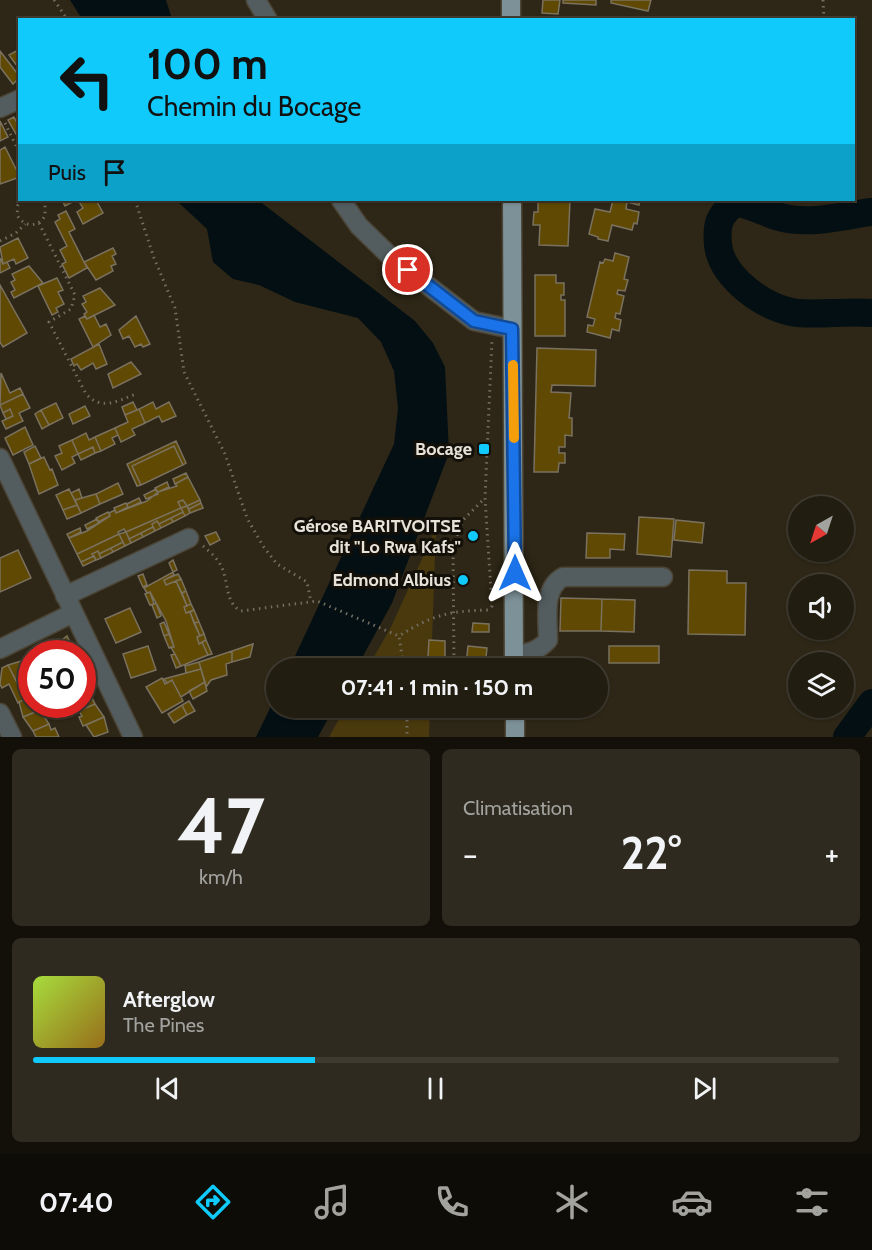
<!DOCTYPE html>
<html lang="fr">
<meta charset="utf-8">
<style>
:root{--surface:#221d11;--page:#2e2a1f;--text:#f1f3f6;--muted:#a2a29f;--line:#3f3b31;--accent:#0fcafa}
body{margin:0;font-family:Cabin,sans-serif;background:var(--page);color:var(--text);height:100vh;display:flex;flex-direction:column;font-size:22px;white-space:nowrap}
*{box-sizing:border-box;margin:0}
p{font-size:20px;color:var(--muted)}
.icon{flex:none;width:33px;height:33px;fill:none;stroke:currentColor;stroke-width:2;stroke-linecap:round;stroke-linejoin:round}
.map{position:relative;height:737px;overflow:hidden}
.sheet{display:flex;flex-direction:column;gap:12px;padding:12px;background:#131009;flex:1}
.sheet>*{flex:none}
.hud{position:absolute;left:18px;top:18px;width:837px;height:183px;border-radius:0px;box-shadow:0 2px 4px #0004,0 0 0 2px var(--line);background:#0fcafa;color:#111;overflow:hidden}
.needle{width:39px;rotate:219deg}
.tools{position:absolute;left:788px;top:496px;display:grid;gap:12px}
.tools a{display:grid;place-items:center;width:66px;height:66px;border-radius:50%;background:var(--surface);box-shadow:0 2px 4px #0004,0 0 0 2px var(--line);font-size:30px}
.speed{position:absolute;left:18px;top:640px;display:flex;gap:12px;font-size:30px;font-weight:700;text-align:center}
.speed>*{display:grid;place-content:center;width:78px;height:78px;border-radius:50%;background:var(--surface);box-shadow:0 2px 4px #0004,0 0 0 2px var(--line);line-height:1}
.speed .limit{border:9px solid #d22;background:#fff;color:#111}
.pin{position:absolute;display:grid;place-items:center;width:51px;height:51px;color:#fff;margin:-26px;border:3px solid #fff;border-radius:50%;box-shadow:0 2px 6px #0007}
.me{position:absolute;width:66px;margin:-33px;rotate:0deg;stroke-linejoin:round;filter:drop-shadow(0 0 4px #0008)}
.turn{display:flex;align-items:center;gap:21px;height:126px;padding:0 30px;font-size:27px}
.turn .icon{width:78px;height:78px;stroke-width:2.5}
.turn b{display:block;font-size:42px;line-height:51px}
.then{display:flex;align-items:center;height:57px;padding:0 30px;background:#0003;gap:12px;font-size:22px}
.big{font-size:45px;font-weight:700;line-height:1.1}
.sheet .widget{flex:1;display:flex;flex-direction:column;justify-content:center;gap:9px;min-width:0;padding:0 21px;border-radius:9px;background:var(--page)}
.sheet .dial{align-items:center;gap:0}
.dial b{font-size:78px;line-height:1}
.song{display:flex;align-items:center;gap:18px}
.cover{width:72px;height:72px;border-radius:9px;background:linear-gradient(135deg,hsl(80 70% 55%),hsl(40 70% 35%))}
.played{height:6px;border-radius:3px;background:linear-gradient(90deg,var(--accent) 35%,var(--line) 35%)}
.keys{display:flex;justify-content:space-around;direction:ltr}
.heat{display:flex;justify-content:space-between;align-items:center;font-size:33px;direction:ltr}
.sheet .tiles{flex:1;display:grid;gap:12px;grid-template-columns:1fr 1fr}
.widget:last-child{grid-column:span 2}
.trip{position:absolute;left:266px;top:658px;width:342px;height:60px;border-radius:30px;background:var(--surface);box-shadow:0 2px 4px #0004,0 0 0 2px var(--line);font-weight:700;line-height:60px;text-align:center}
.dock{display:flex;height:96px;justify-content:space-around;align-items:center;background:#0e0c07;color:var(--muted)}
.dock .icon{width:42px;height:42px}
.dock .selected{color:var(--accent)}
.dock b{font-size:27px;color:var(--text)}
.map>svg:first-child{display:block}
.green{fill:#49390d}
.water{fill:#030f13}
.lines{fill:none;stroke-linecap:round;stroke-linejoin:round}
.river{stroke:#030f13;stroke-width:28}
.building{fill:#604902;stroke:#7a715f;stroke-width:1.5}
.minor-casing{stroke:#4c4536;stroke-width:21}
.major-casing{stroke:#4c4536;stroke-width:21}
.path{stroke:#746e60;stroke-width:3;stroke-dasharray:1.5 4.5;stroke-linecap:butt}
.minor{stroke:#535d60;stroke-width:18}
.major{stroke:#7d9198;stroke-width:18}
.route-casing{stroke:#114b97;stroke-width:15}
.route{stroke:#1a73e8;stroke-width:10}
.slow{stroke:#f59e0b;stroke-width:10}
.poi-dot{fill:#0fcafa;stroke:#131009;stroke-width:2}
.labels{text-anchor:middle;stroke-width:6;stroke-linejoin:round;paint-order:stroke}
.poi-label{font-size:18px;font-weight:bold;fill:#e8e3d9;stroke:#131009;text-anchor:end}
</style>
<div class="map">
<svg width="872" height="737" viewBox="0 0 872 737">
<rect width="100%" height="100%" fill="#2e2717"/>
<!-- green -->
<path class="green" d="M436 528 431 669H367L391 627Z
M345 708H430L429 737H329Z"/>
<!-- water -->
<path class="water" d="M70 0H166L172 19H82Z
M176 200H258L415 321 433 343 445 367 449 453 392 603 356 669H289L394 444 398 408 394 371 381 342 358 318 295 302 259 285 233 279 213 262 207 229Z
M276 696V708H334L318 737H256Z"/>
<g class="lines">
<!-- river -->
<path class="river" d="M872 212C839 216 809 226 776 216 762 211 750 205 736 202 719 215 716 224 718 245 722 278 766 310 798 313 822 315 847 311 872 313
M847 737 872 703"/>
</g>
<!-- building -->
<path class="building" d="M543 0H560L558 14 542 13Z
M563 0H596V5L563 3Z
M611 0H651L648 11 611 3Z
M20 49V70L9 55Z
M0 51 20 77 13 84 0 67Z
M14 117 16 121 20 119V141L8 120Z
M0 121 8 137 0 141Z
M5 147 20 177 0 184V150Z
M57 200H76L65 206 62 200 58 202Z
M78 200H96L103 213 83 224 77 212 83 208Z
M534 200H570L568 246 539 245 540 225H533L534 212H538V201Z
M613 200H640L639 205 627 202 626 209 639 212 637 224 634 223 632 230 612 225 608 241 598 239V237L589 234 595 209 610 212Z
M66 211 75 229 69 232 87 268 69 278 62 264 66 262 60 250 67 246 55 222 60 219 58 215Z
M18 238 28 258 16 264 14 259 3 264 0 247Z
M113 248 116 254 112 256 116 264 111 266 113 271 96 280 84 262Z
M615 253 629 257 624 279 628 280 625 291 618 290 617 294 624 296 620 314 616 313 615 318 621 320 619 331 612 329 610 338 587 332 588 325 593 326 595 319 587 317 600 262 603 263 605 259 613 261Z
M0 258 3 264 7 262 10 268 0 273Z
M29 266 43 283 14 298 11 292 15 290 11 282 15 280 12 274Z
M535 275H556V283H564V295H561V300H565V336H535Z
M57 278 63 290 58 292 64 304 56 308 58 312 52 315 38 286Z
M0 285 27 333 3 347 0 342Z
M100 288 115 305 87 319 84 314 87 312 82 304 86 302 83 296Z
M94 315 100 327 106 324 111 335 93 347 79 319 85 316 87 319Z
M136 316 150 344 143 347 141 344 135 347 129 336 123 339 119 330Z
M99 344 107 364 96 369 93 363 81 370 77 364 74 366 71 359Z
M537 348 596 350 595 386 552 385 551 392 571 393 569 418H572V436L565 435V447H559V453H565V463H559L558 472H534Z
M131 362 141 374 113 388 108 374Z
M1 373 10 393 20 388 23 394 0 405Z
M23 394 30 408 19 413 23 421 6 429 2 421 13 416 10 409 3 413 0 405Z
M133 402 137 410 125 415 122 407Z
M153 402 156 409 169 402 176 416 162 422 159 416 145 423 139 409Z
M56 403 63 418 49 425 41 410Z
M85 406 90 416 73 424 69 414Z
M10 409 13 416 6 419 3 413Z
M139 409 145 423 132 429 135 435 121 442 115 428 128 422 125 415Z
M41 410 49 425 42 429 35 414Z
M25 427 33 445 13 455 5 438Z
M115 428 118 435 112 438 115 444 101 451 95 437Z
M86 433 89 440 95 437 101 451 95 453 93 447 78 454 72 440Z
M72 440 78 454 72 457 75 463 62 470 55 456 62 453 59 446Z
M176 441 186 463 183 465 174 446 132 466 141 485 137 486 127 464Z
M35 446 41 458 29 464 24 452Z
M174 446 183 465 141 485 132 466Z
M93 447 95 453 81 460 78 454Z
M44 457 50 470 52 469 58 485 39 494 29 464Z
M186 473 188 477 175 484 173 479Z
M188 477 200 500 187 506 183 500 178 502 181 508 126 532 124 529 118 532 119 534 77 554 69 538 87 531 110 516 109 513 115 510 116 513 147 501 158 492 177 486 175 484Z
M167 482 169 487 158 492 155 488Z
M118 483 123 494 100 504 96 494Z
M69 489 77 505 63 510 56 495Z
M79 489 82 498 75 500 71 493Z
M156 489 158 494 146 499 144 495Z
M96 494 100 504 81 513 75 500Z
M139 498 141 502 128 508 127 504Z
M183 500 187 506 181 508 178 502Z
M200 500 201 503 189 509 187 506Z
M126 503 128 507 116 513 114 508Z
M201 503 203 508 190 513 189 509Z
M77 505 81 513 67 519 63 510Z
M187 506 190 513 185 516 181 508Z
M181 508 183 512 159 524 157 521 152 524 153 527 129 539 126 532Z
M108 512 110 516 98 522 96 518Z
M183 512 185 516 173 522 171 518Z
M639 517 674 519 671 557 637 554Z
M171 518 173 522 161 528 159 524Z
M97 519 99 523 87 529 85 525Z
M676 520 704 523 702 543 674 540Z
M157 521 161 528 155 531 152 524Z
M153 527 155 531 143 537 141 533Z
M80 528 81 532 69 538 67 534Z
M126 532 131 543 125 546 119 534Z
M216 532 220 540 210 545 205 536Z
M141 533 143 537 131 543 129 539Z
M587 533 625 534 624 550 610 549V558H586Z
M119 534 123 542 99 554 98 551 92 554 94 556 81 562 77 554Z
M123 542 125 546 113 552 111 548Z
M111 548 113 552 101 558 99 554Z
M18 550 31 578 0 592V558Z
M98 551 101 558 96 560 92 554Z
M94 556 96 560 83 566 81 562Z
M173 560 177 570 173 572 169 563Z
M689 570 727 571V583H746L745 635 688 634Z
M173 572 174 575 164 580 166 585 176 581 187 606 184 607 186 613 190 612 200 636 197 637 199 644 202 642 208 655 181 666 171 647H174L166 621 150 592 147 593 144 588Z
M143 574 147 585 143 587 138 576Z
M178 574 181 579 166 585 164 580Z
M181 579 186 591 182 593 176 581Z
M186 591 191 604 187 606 182 593Z
M150 592 154 604 150 605 145 594Z
M561 598 602 599 601 631H560Z
M602 599 635 600 634 632 601 631Z
M156 603 161 616 157 618 152 605Z
M191 604 194 610 186 613 184 607Z
M130 608 141 632 116 643 105 619Z
M194 610 199 622 194 623 190 612Z
M164 622 169 634 164 636 160 624Z
M199 622 204 634 200 636 194 623Z
M473 623 489 624V632H472Z
M169 634 174 647 169 648 164 636Z
M204 634 206 640 199 644 197 637Z
M67 636 76 654H57L54 646Z
M206 640 212 654 208 655 202 642Z
M429 640 445 641V657H428Z
M253 644 250 657 232 662V651Z
M54 646 57 654H40L38 650Z
M148 646 156 670 131 678 123 654Z
M468 646 487 648 485 667 466 665Z
M609 646H659V663H609Z
M38 650 40 654H32L31 673 25 660 30 657 29 655Z
M232 651V662L226 664 227 675 211 680 206 687 199 662Z
M175 654 181 666 176 668 171 655Z
M25 660 31 673 23 677 25 681 18 684 8 665Z
M199 662 201 669 186 673 185 666Z
M8 665 25 699 18 703 9 684 2 688 0 684 2 668Z
M201 669 205 682 181 697 172 680 167 683 164 679Z
M82 677 86 678 91 687 82 691Z
M162 678 165 684 172 680 183 701 162 713 146 687Z
M205 682 207 691 193 699 189 691Z
M91 687 93 693 90 694 95 704 79 711 77 705H82V691Z
M32 696V705H41L43 709 23 717 19 702Z
M189 701 195 711 187 715 182 705Z
M95 704 104 717 83 726 79 717 82 716 79 711Z
M182 705 187 715 174 723 168 714Z
M46 707 49 716 45 718 49 724 33 731 23 717Z
M104 717 108 732 94 737 86 725Z
M49 724 51 730 55 728 59 737H36L33 731Z"/>
<g class="lines">
<defs>
<path id="minor" d="M256 0 268 20
M0 108 20 99
M341 200 359 226 392 258 474 321 512 329
M0 458 133 737
M65 596 189 538
M0 649 73 613
M514 654C529 654 538 651 548 640 548 618 542 589 563 577H663
M0 713 12 737"/>
<path id="major" d="M511 0V20
M512 200 514 669
M515 708V737"/>
</defs>
<!-- minor casing -->
<use href="#minor" class="minor-casing"/>
<!-- major casing -->
<use href="#major" class="major-casing"/>
<!-- path -->
<path class="path" d="M54 0 68 20
M823 0 824 20
M5 123 20 154
M22 200 18 205 17 215C24 227 37 228 45 216V205L40 200
M135 200 154 258 175 308 184 372 225 454 247 518 263 546 277 564 307 582 311 602
M39 223 75 295 71 309 49 322 86 394C102 411 117 401 136 394
M0 241 16 233 25 224
M203 546C209 551 216 557 220 564 229 578 224 603 241 611L317 601 399 636
M454 667 453 546 463 520 485 498
M404 669 399 636C432 615 449 611 488 610L492 606 485 498 492 340
M407 708V737"/>
<!-- minor -->
<use href="#minor" class="minor"/>
<!-- major -->
<use href="#major" class="major"/>
</g>
<g class="lines">
<defs>
<path id="route" d="M408 270 474 321 512 329 515 573"/>
</defs>
<!-- route casing -->
<use href="#route" class="route-casing"/>
<!-- route -->
<use href="#route" class="route"/>
<!-- slow -->
<path class="slow" d="M513 365 514 438"/>
</g>
<!-- markers -->
<g class="poi-dot">
<rect x="478" y="443" width="12" height="12" rx="3"/>
<circle cx="473" cy="536" r="6"/>
<circle cx="463" cy="580" r="6"/>
</g>
<g class="labels">
<!-- poi labels -->
<g class="poi-label">
<text x="472" y="455">Bocage</text>
<text x="461" y="532">Gérose BARITVOITSE<tspan x="461" dy="21">dit "Lo Rwa Kafs"</tspan></text>
<text x="451" y="586">Edmond Albius</text>
</g>
</g>
</svg>
<div class="tools">
<a><svg class="needle" viewBox="-14 -14 28 28"><path d="M0-13l5 13h-10z" fill="#e53935"/><path d="M0 13l5-13h-10z" fill="#a2a29f"/></svg></a>
<a><svg class="icon" aria-label="sound" viewBox="0 0 24 24"><path d="M4 9h4l5-4v14l-5-4H4zM17 9q2 3 0 6"/></svg></a>
<a><svg class="icon" aria-label="layers" viewBox="0 0 24 24"><path d="M12 4l9 5-9 5-9-5zM3 14l9 5 9-5"/></svg></a>
</div>
<div class="speed"><div class="limit">50</div></div>
<div class="pin" style="left:408px;top:270px;background:#d93025"><svg class="icon" aria-label="arrive" viewBox="0 0 24 24"><path d="M6 21V4h12l-3 4 3 4H6"/></svg></div>
<svg class="me" style="left:515px;top:573px" viewBox="-20 -20 40 40"><path d="M0-17L14 15 0 8-14 15z" fill="#1a73e8" stroke="#fff" stroke-width="4"/></svg>
<div class="trip">07:41 · 1 min · 150 m</div>
<div class="hud">
<div class="turn"><svg class="icon" aria-label="left" viewBox="0 0 24 24"><path d="M17 20v-9H6M10 6l-5 5 5 5"/></svg><div><b>100 m</b>Chemin du Bocage</div></div>
<div class="then">Puis<svg class="icon" aria-label="arrive" viewBox="0 0 24 24"><path d="M6 21V4h12l-3 4 3 4H6"/></svg></div>
</div>
</div>
<section class="sheet">
<div class="tiles">
<div class="widget dial"><b>47</b><p>km/h</p></div>
<div class="widget"><p>Climatisation</p>
<div class="heat"><a>−</a><b class="big">22°</b><a>+</a></div>
</div>
<div class="widget">
<div class="song"><i class="cover"></i><div><b>Afterglow</b><p>The Pines</p></div></div>
<div class="played"></div>
<div class="keys"><svg class="icon" aria-label="previous" viewBox="0 0 24 24"><path d="M18 5L8 12l10 7zM5 5v14"/></svg><svg class="icon" aria-label="pause" viewBox="0 0 24 24"><path d="M8 5v14M16 5v14"/></svg><svg class="icon" aria-label="next" viewBox="0 0 24 24"><path d="M6 5l10 7-10 7zM19 5v14"/></svg></div>
</div>
</div>
</section>
<nav class="dock">
<b>07:40</b>
<svg class="icon selected" aria-label="directions" viewBox="0 0 24 24"><path d="M12 3l9 9-9 9-9-9zM9 14v-3h6M13 9l2 2-2 2"/></svg>
<svg class="icon" aria-label="music" viewBox="0 0 24 24"><path d="M9 18V5l10-2v13"/><circle cx="6" cy="18" r="3"/><circle cx="16" cy="16" r="3"/></svg>
<svg class="icon" aria-label="phone" viewBox="0 0 24 24"><path d="M5 4h4l2 5-3 2q2 4 5 5l2-3 5 2v4C11 20 4 13 5 4z"/></svg>
<svg class="icon" aria-label="climate" viewBox="0 0 24 24"><path d="M12 3v18M4 7l16 10M4 17L20 7"/></svg>
<svg class="icon" aria-label="car" viewBox="0 0 24 24"><path d="M5 17H2v-5l4-1 3-4h7l3 4 3 1v5h-3M9 17h6M6 11h13"/><circle cx="7" cy="17" r="2"/><circle cx="17" cy="17" r="2"/></svg>
<svg class="icon" aria-label="filters" viewBox="0 0 24 24"><path d="M4 7h16M4 17h16"/><circle cx="9" cy="7" r="2"/><circle cx="15" cy="17" r="2"/></svg>
</nav>
